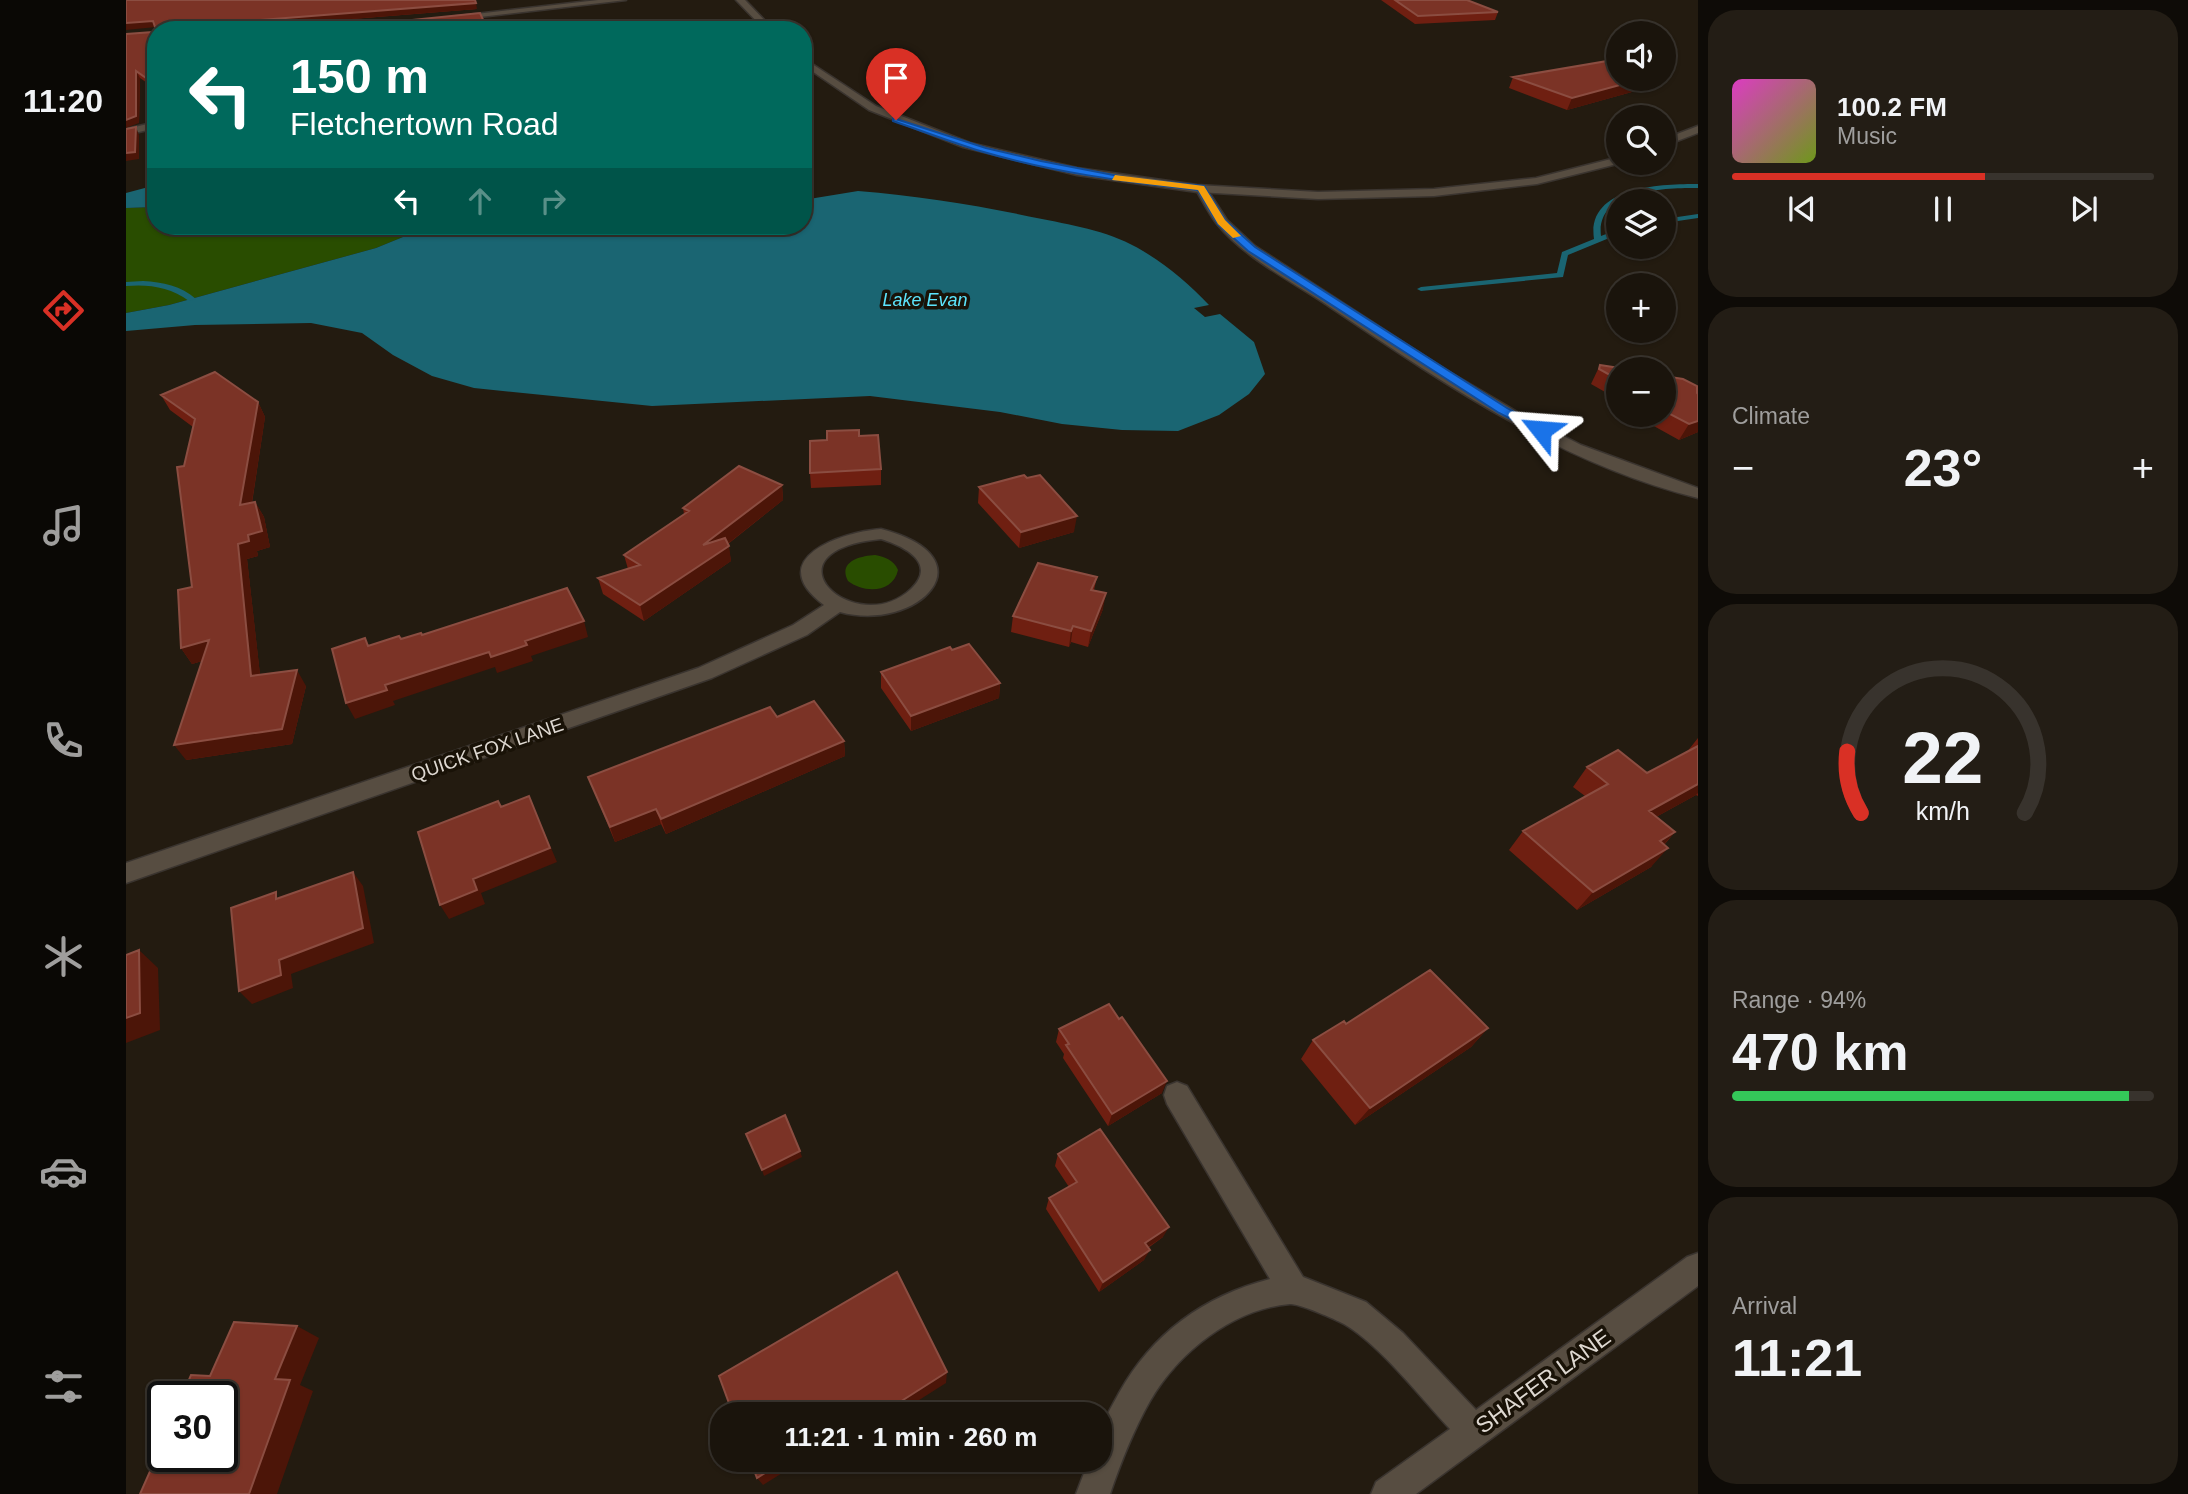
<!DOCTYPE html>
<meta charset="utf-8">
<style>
:root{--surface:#1a140c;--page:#231d15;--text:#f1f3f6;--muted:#9f9e9d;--line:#38332d;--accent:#d93025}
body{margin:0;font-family:Arial,sans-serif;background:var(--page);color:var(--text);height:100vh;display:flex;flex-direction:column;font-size:26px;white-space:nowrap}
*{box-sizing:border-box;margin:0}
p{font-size:23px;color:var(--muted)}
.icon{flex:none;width:38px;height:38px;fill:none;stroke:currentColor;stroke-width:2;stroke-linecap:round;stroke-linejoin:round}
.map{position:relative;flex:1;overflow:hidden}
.side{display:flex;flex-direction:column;gap:10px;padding:10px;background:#0e0b07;width:490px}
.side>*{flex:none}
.banner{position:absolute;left:21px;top:21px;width:665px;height:214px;border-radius:28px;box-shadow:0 2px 5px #0004,0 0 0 2px var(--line);background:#00695c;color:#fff;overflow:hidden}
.tools{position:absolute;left:1480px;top:21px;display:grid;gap:14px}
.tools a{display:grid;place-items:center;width:70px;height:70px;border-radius:50%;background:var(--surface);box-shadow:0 2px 5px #0004,0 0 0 2px var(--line);font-size:35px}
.speed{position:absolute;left:21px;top:1381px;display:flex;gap:14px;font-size:35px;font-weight:700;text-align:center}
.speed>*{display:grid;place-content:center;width:91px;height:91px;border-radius:50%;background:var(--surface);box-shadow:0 2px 5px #0004,0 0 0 2px var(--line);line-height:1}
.speed .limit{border:4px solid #111;border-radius:10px;background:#fff;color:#111}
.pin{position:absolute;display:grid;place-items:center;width:60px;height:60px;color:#fff;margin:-72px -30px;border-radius:50% 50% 50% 0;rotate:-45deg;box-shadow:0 0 7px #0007}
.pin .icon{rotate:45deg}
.me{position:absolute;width:77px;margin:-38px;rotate:298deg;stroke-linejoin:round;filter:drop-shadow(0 0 5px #0008)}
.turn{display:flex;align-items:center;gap:24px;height:147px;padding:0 28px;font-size:32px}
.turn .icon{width:91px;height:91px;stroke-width:2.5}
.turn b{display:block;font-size:49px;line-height:60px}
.lanes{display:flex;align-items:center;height:66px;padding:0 28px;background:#0003;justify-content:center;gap:35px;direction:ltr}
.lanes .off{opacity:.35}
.big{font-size:52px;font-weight:700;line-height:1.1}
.side .tile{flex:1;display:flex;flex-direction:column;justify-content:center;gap:10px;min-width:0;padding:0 24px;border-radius:28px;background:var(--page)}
.side .dial{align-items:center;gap:0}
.dial svg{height:182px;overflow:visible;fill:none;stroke:var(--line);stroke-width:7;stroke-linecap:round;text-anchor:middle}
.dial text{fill:var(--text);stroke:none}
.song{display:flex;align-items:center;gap:21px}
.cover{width:84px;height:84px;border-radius:10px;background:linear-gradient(135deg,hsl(310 70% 55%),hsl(80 70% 35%))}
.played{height:7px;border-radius:4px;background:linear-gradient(90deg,var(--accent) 60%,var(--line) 60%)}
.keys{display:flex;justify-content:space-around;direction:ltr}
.heat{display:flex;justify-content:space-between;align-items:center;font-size:38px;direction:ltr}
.charge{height:10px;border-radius:5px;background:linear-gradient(90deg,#34c759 94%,var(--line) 0)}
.trip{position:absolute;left:584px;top:1402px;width:402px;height:70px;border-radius:28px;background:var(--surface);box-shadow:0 2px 5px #0004,0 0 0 2px var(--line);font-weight:700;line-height:70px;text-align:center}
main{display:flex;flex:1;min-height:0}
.tab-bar{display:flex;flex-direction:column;width:126px;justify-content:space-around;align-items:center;background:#0a0805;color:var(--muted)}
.tab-bar .icon{width:49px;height:49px}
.tab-bar .on{color:var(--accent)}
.tab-bar b{font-size:32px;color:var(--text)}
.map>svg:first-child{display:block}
.green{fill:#294d00}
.water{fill:#1a6572}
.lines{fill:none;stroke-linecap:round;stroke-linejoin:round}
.stream{fill:#1a6572;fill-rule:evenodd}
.minor-casing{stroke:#3a342f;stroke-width:3}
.tertiary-casing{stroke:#3a342f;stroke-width:3}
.minor{fill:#574d41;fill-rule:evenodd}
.tertiary{fill:#574d41;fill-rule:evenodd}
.wall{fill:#6f1f11}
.shaded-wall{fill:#4c1508}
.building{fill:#7b3326;stroke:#8b4d41;stroke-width:2}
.route{fill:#1a73e8;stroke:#114b97;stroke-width:2}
.slow{fill:#f59e0b}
.labels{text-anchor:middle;stroke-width:7;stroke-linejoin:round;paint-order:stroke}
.far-water-label{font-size:18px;font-style:italic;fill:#5ce4fc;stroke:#191207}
.street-label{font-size:19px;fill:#ded8d1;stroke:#191207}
.near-street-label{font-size:23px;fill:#ded8d1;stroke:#191207}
</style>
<main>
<nav class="tab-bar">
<b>11:20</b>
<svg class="icon on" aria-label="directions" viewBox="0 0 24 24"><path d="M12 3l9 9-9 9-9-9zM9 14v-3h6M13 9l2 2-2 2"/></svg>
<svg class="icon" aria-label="music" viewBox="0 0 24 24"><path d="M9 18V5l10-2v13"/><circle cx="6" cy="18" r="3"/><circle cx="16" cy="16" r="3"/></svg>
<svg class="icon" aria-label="phone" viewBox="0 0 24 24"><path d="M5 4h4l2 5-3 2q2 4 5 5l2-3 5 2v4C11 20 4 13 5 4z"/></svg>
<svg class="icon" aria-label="climate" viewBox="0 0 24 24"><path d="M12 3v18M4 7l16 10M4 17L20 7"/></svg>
<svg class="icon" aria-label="car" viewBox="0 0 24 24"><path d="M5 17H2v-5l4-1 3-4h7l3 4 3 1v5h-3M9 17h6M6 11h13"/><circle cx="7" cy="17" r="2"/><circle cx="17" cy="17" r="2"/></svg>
<svg class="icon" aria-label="filters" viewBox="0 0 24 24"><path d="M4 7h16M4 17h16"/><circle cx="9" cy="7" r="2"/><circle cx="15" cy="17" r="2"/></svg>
</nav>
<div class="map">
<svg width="1572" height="1494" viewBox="0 0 1572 1494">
<rect width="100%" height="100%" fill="#231b10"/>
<!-- green -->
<path class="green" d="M30 207V226H298L294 230 250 248 43 305 0 313V208Z
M749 555C759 557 768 560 772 570 767 594 737 593 722 581 712 562 733 556 749 555Z"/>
<!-- water -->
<path class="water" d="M30 185V207L0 208V193Z
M732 191C795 196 855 206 916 219 951 226 986 232 1017 251 1042 266 1063 284 1083 305L1068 308 1079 317 1094 314 1128 342 1139 374 1123 394 1093 415 1052 431 996 430 936 424 874 412 744 396 526 406 348 388 306 376 267 355 236 333 185 323 69 325 0 331V313L43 305 250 248 294 230 298 226H677V200Z"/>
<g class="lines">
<!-- stream -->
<path class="stream" d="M1572 184V188C1540 188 1469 189 1475 236L1493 229V234L1442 255 1437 277 1295 291 1291 289 1295 287 1431 273 1436 252 1468 239C1460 186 1536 184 1572 184Z
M1572 214V218L1538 223V219Z
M17 281C37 282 55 286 70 299L63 301C44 287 23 284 0 286V282Z"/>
<defs>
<path id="minor" d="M472 0H500L328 20 324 17Z
M30 122V128L0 135V129Z
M1071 186H1079L1101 220 1129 246 1320 370 1398 416 1455 445 1572 488V498C1434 464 1314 381 1198 303 1162 279 1119 258 1091 224 1083 214 1076 200 1069 188Z
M755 529C867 558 791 633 714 612L681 635 586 678 0 883V863L572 668 667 625 698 605C636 559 715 532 755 529ZM755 539C778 546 812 563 785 589 729 641 632 551 755 539Z
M1051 1082 1061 1086 1177 1277 1240 1302 1277 1333 1350 1410 1561 1257 1572 1253V1286L1290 1494H1245L1250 1482 1324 1429C1294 1397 1254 1345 1218 1324 1209 1319 1172 1303 1164 1304 1106 1309 1052 1353 1024 1401 1007 1431 995 1462 984 1494H950L963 1460H975C975 1451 974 1441 975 1432 977 1419 987 1405 993 1393 1026 1334 1078 1296 1144 1279L1041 1104 1038 1095 1041 1086Z"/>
<path id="tertiary" d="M610 0H619L648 30H639Z
M677 58 750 106 844 143 951 168 1071 185 1192 192 1308 189 1410 178 1493 157V163H1495L1411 184 1308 196 1192 199 1071 192 951 175 837 147 743 110 677 65Z
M1572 126V133L1538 146V139Z"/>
</defs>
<!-- minor casing -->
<use href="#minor" class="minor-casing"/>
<!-- tertiary casing -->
<use href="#tertiary" class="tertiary-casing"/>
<!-- minor -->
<use href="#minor" class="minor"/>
<!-- tertiary -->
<use href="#tertiary" class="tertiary"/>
</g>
<!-- wall -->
<path class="wall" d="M0 0 351 9 152 25 359 24 30 30V89L14 78 13 123 0 34 27 32 30 30 29 27Z
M1255 0H1342L1372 12 1369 20 1289 24Z
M1387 77 1493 79H1534L1531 85 1441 110 1383 88Z
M1474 365 1493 369V400L1465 384Z
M1538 376 1572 394V432L1553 440 1508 415H1538Z
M35 395 132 402 139 417 126 503 129 502 138 517 144 547 131 551 132 556 121 559 134 675 180 686 166 744 60 760 76 661 66 664 55 648 66 587 58 466 67 427 44 410Z
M733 436 755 469V485L685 488 684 473 701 440Z
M656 485 657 500 602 544 605 561 518 621 477 594 472 578 502 569 498 555 558 514 557 508Z
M853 487 948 532 893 548 852 503Z
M971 577 968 590 977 609 962 647 945 642 943 647 885 632 887 616Z
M826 650 874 683 873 698 785 731 755 688V672Z
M651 717 718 741 719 756 540 834 535 824 489 842 462 777Z
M1572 738V796L1570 795 1530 817 1549 832 1538 845 1525 867 1451 910 1383 850 1397 831 1459 796 1447 787 1461 767 1521 773 1560 753Z
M1362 1028 1345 1047 1229 1125 1175 1059 1187 1040Z
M933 1029 1036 1093 982 1126 937 1058 938 1054 930 1042Z
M932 1154 1037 1237 1022 1248 1018 1260 973 1292 920 1209 923 1198 943 1187 929 1166Z"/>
<!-- shaded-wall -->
<path class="shaded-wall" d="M350 3 351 9 125 27 120 24 122 21Z
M27 21 30 27 0 30V23Z
M359 24 360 30H328Z
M10 71 14 78 13 123 0 128V120Z
M1516 79H1534L1531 85 1441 110 1446 98Z
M10 127 13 135V159L0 161V153Z
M132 402 139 417 123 521 114 505Z
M1572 421V432L1553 440 1563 424Z
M656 485 657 500 580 561 577 545Z
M129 502 138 517 144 547 131 551 132 556 121 559 136 692 125 676 112 544 122 535Z
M951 516 948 532 893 548 895 532Z
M603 546 605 561 518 621 514 605Z
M980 593 977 609 962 647 965 631Z
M458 621 462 637 405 656 407 661 371 673 369 667 267 701 269 705 229 719 220 703 259 685Z
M947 626 945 642 943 647 945 631Z
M83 640 93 656 66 664 55 648Z
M171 670 180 686 166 744 60 760 48 745Z
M874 683 873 698 785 731V716Z
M718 741 719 756 540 834 535 819Z
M1572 784V793L1570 795 1506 830 1523 811Z
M403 796 431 862 355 893 359 904 323 919 314 905 347 879Z
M530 809 535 824 489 842 484 827Z
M1549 832 1532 851 1534 841Z
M1542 848 1525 867 1451 910 1467 892Z
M227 872 237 886 248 943 165 974 167 988 126 1004 113 991 153 960Z
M13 950 32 968 34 1030 0 1043V1018Z
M1362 1028 1345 1047 1229 1125 1244 1108Z
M1041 1081 1036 1093 982 1126 986 1114Z
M674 1151 676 1157 638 1176 636 1170Z
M1043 1227 1037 1237 1013 1253 1019 1243Z
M1024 1250 1018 1260 973 1292 977 1282Z
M171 1326 193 1338 174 1385 187 1391 151 1494H123L149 1379Z
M821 1372 820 1383 771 1414H755Z
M660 1460H677L637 1485 631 1478Z"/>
<!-- building -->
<path class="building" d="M0 0H349L350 3 122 21 120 24 123 26 286 20 354 13 359 24 328 30H30V85L10 71V116L0 120V34L27 32 30 30 27 21 0 23Z
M1269 0H1341L1372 12 1292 16Z
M1493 59V79H1516L1446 98 1387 77Z
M10 127 9 152 0 153V129Z
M1474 365 1500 369H1493V380L1473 369Z
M89 372 132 402 114 505 129 502 136 531 122 535 123 541 112 544 125 676 171 670 156 729 48 745 83 640 55 648 52 590 66 587 51 467 58 466 69 419 35 395Z
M1538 376 1557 379 1571 386V393L1572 394V421L1563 424 1538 411Z
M733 430V436L752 435 755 469 684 473V441L701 440V431Z
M613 466 656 485 577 545 599 538 603 546 514 605 472 578 514 565 498 555 563 511 557 508Z
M898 475 901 478 914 475 951 516 895 532 853 487Z
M912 563 971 577 965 590 980 593 965 631 947 626 945 631 887 616Z
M441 588 458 621 399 641 401 645 365 657 363 652 259 685 261 690 220 703 206 649 239 638 242 646 273 636 275 639 295 633 296 635Z
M843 644 874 683 785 716 755 672 824 647 826 650Z
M688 701 718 741 535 819 530 809 484 827 462 777 644 707 651 717Z
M1572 746V784L1523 811 1549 832 1534 841 1542 848 1467 892 1397 831 1482 784 1461 767 1492 750 1521 773Z
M403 796 424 848 347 879 351 890 314 905 292 832 372 801 375 807Z
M227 872 237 928 153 960 155 975 113 991 105 908 150 892V899Z
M13 950 14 1013 0 1018V955Z
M1304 970 1362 1028 1244 1108 1187 1040 1218 1021 1220 1024Z
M983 1004 993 1019 996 1017 1041 1081 986 1114 940 1045 943 1044 933 1029Z
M659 1115 674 1151 636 1170 620 1134Z
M974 1129 1043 1227 1019 1243 1024 1250 977 1282 923 1198 951 1182 932 1154Z
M771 1272 821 1372 755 1414H607L593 1376Z
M108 1322 171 1326 149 1379 164 1380 123 1494H14L37 1442V1456H96V1396H56L65 1375 84 1376Z
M624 1460H660L631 1478Z"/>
<!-- route -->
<path class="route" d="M767 118 860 148 915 161 1003 178 1078 186 1099 220 1129 247 1381 408 1421 430 1411 433 1373 413 1122 251 1092 224 1072 190C999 182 925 172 854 151 825 142 796 131 767 121Z"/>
<!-- slow -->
<path class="slow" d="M989 175 1078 186 1099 220 1115 236 1107 238 1092 224 1072 190 986 180Z"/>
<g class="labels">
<!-- far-water labels -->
<g class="far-water-label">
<text x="799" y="306">Lake Evan</text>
</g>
<!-- street labels -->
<g class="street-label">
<text transform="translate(361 749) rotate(-19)" y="7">QUICK FOX LANE</text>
</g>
<!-- near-street labels -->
<g class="near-street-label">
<text transform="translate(1417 1381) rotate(-36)" y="8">SHAFER LANE</text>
</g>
</g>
</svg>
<div class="tools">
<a><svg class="icon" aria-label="sound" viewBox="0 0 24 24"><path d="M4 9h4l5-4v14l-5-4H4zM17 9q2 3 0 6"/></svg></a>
<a><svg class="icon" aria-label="search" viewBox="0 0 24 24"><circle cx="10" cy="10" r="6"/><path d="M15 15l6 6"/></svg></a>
<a><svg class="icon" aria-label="layers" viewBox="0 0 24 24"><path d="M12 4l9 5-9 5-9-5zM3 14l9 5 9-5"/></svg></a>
<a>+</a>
<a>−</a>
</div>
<div class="speed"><div class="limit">30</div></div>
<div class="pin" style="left:770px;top:120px;background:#d93025"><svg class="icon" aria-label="arrive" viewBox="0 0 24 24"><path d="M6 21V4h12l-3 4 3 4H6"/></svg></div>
<svg class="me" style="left:1415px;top:430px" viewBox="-20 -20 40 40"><path d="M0-17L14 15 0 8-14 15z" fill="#1a73e8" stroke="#fff" stroke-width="4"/></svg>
<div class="trip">11:21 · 1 min · 260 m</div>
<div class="banner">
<div class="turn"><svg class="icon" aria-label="left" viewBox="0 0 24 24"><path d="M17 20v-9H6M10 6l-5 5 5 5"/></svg><div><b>150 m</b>Fletchertown Road</div></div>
<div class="lanes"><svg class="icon" aria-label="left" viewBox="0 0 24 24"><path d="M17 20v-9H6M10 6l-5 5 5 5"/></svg><svg class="icon off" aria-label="ahead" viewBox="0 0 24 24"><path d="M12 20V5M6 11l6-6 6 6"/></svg><svg class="icon off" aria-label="right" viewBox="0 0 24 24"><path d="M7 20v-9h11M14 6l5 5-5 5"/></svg></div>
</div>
</div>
<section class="side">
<div class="tile">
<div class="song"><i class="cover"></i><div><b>100.2 FM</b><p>Music</p></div></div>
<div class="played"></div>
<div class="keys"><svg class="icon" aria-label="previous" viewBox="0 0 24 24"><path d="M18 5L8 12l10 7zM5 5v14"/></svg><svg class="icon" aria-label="pause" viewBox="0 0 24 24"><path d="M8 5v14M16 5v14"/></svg><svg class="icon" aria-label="next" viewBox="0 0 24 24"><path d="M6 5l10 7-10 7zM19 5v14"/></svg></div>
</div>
<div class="tile"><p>Climate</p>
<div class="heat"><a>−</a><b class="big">23°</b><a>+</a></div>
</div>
<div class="tile dial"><svg viewBox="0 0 100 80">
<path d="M14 69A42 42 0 1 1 86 69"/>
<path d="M14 69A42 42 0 0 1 8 42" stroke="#d93025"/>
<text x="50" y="56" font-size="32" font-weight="700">22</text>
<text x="50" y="72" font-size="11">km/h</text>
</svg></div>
<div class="tile"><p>Range · 94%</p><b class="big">470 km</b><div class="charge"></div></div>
<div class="tile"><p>Arrival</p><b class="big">11:21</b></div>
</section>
</main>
